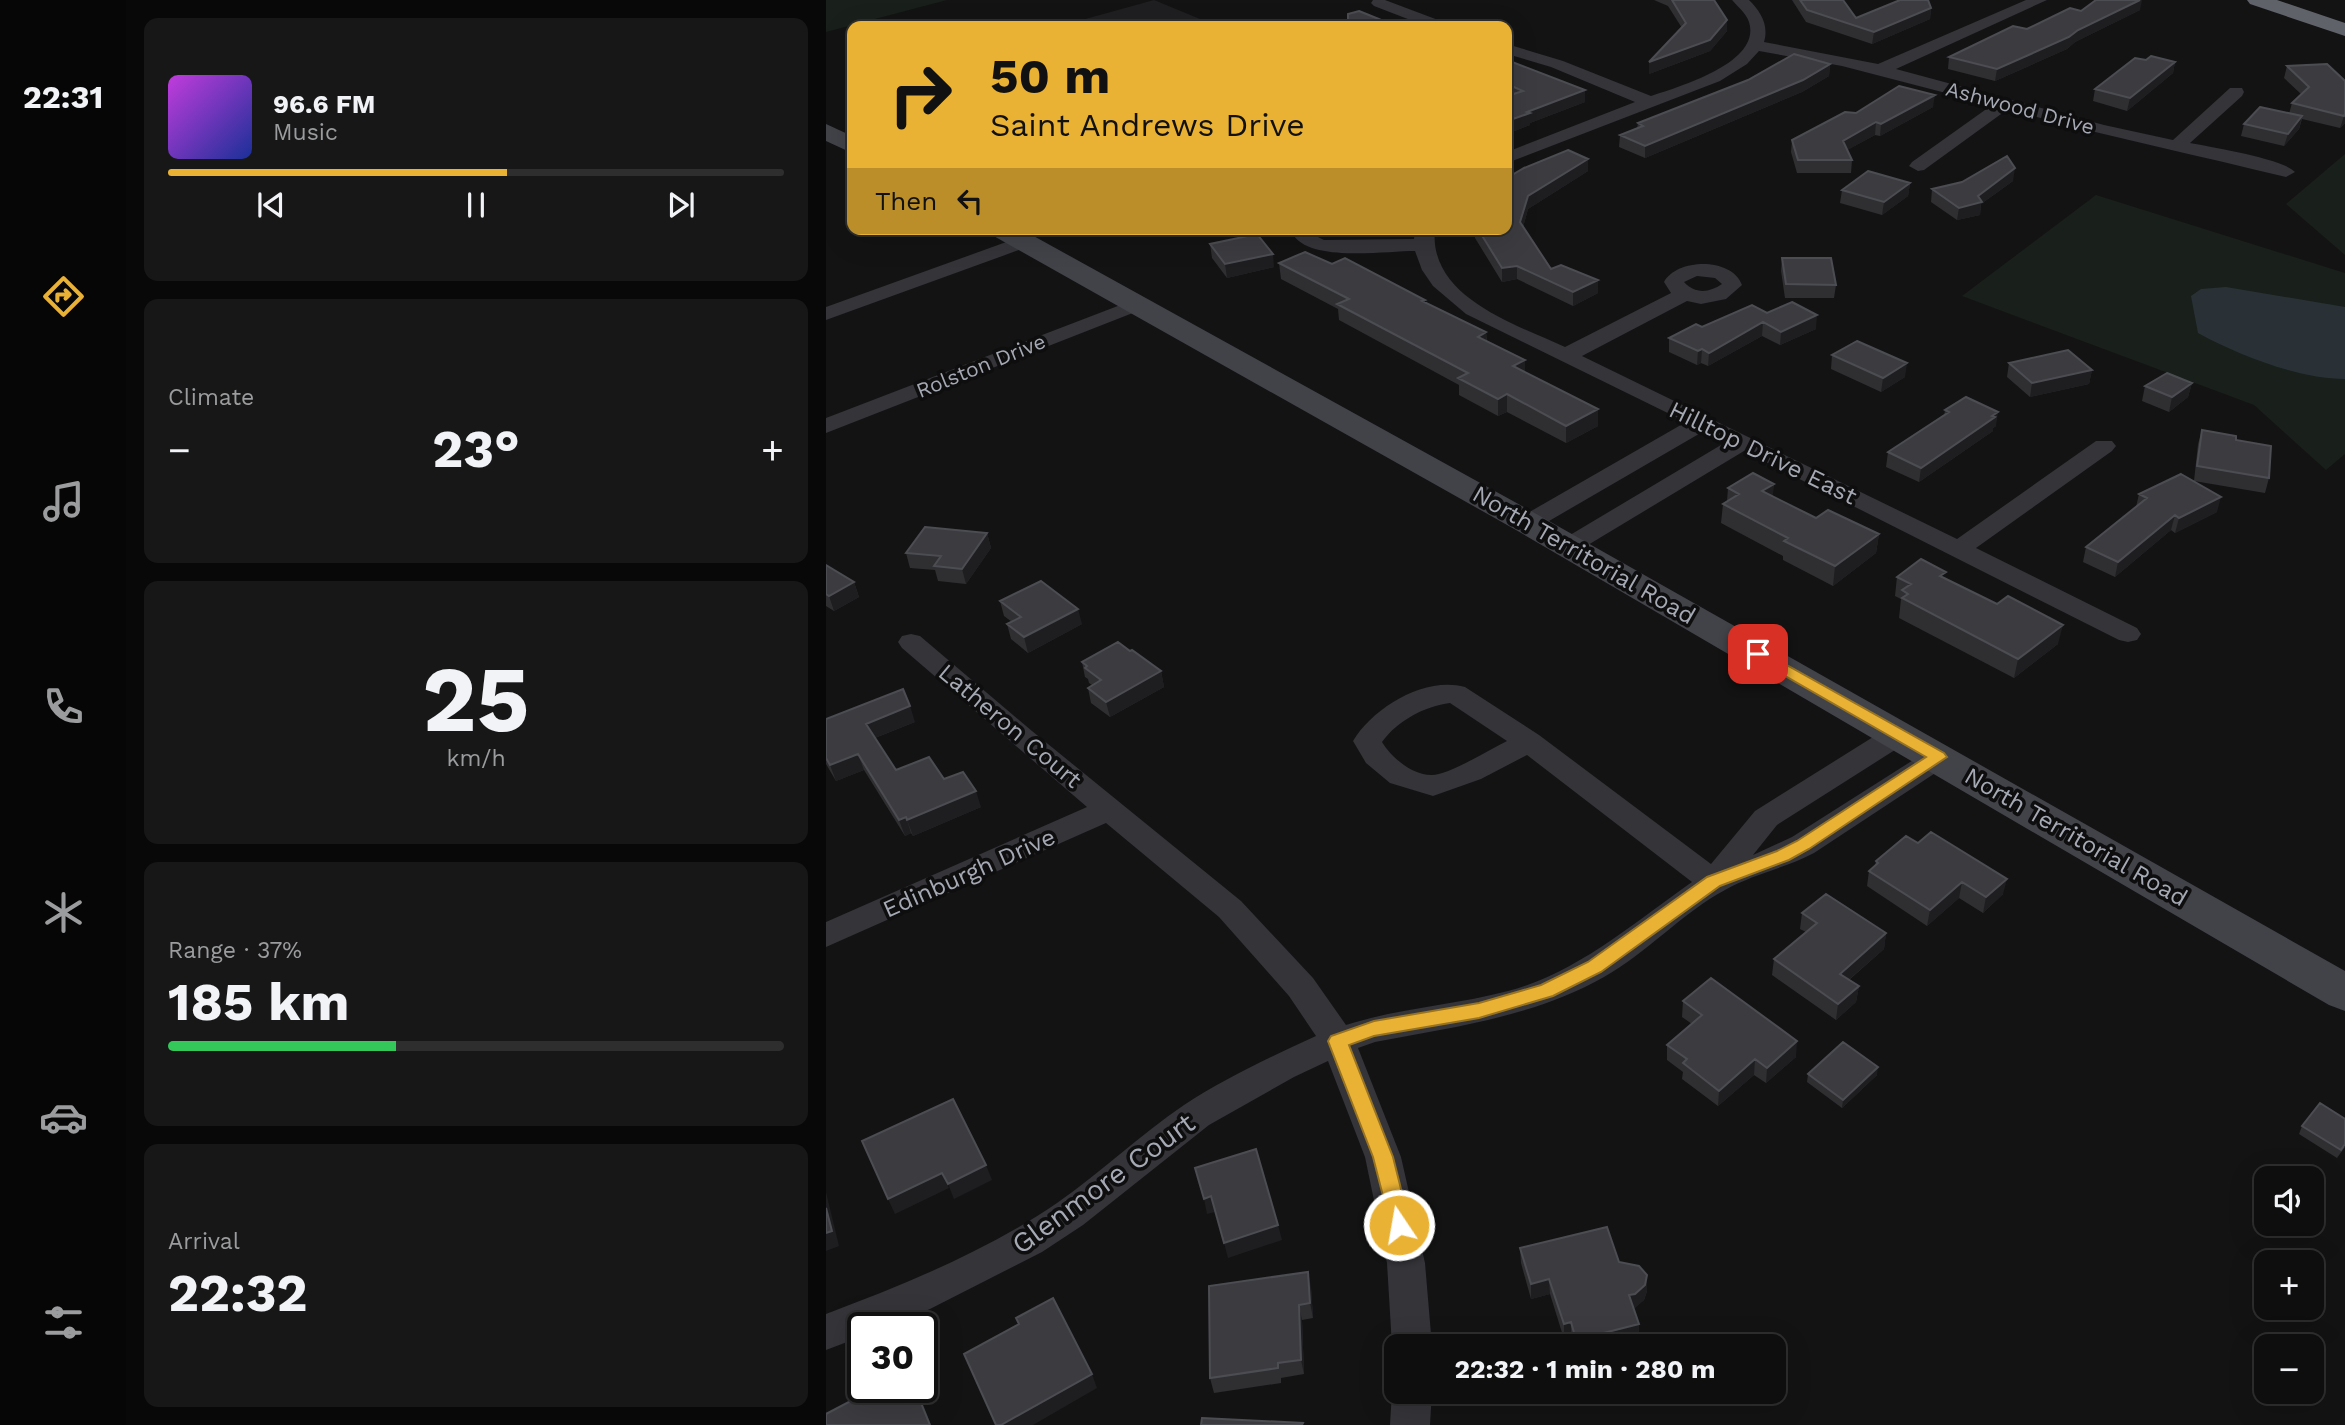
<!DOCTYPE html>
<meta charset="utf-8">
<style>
:root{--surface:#0e0e0f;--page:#171718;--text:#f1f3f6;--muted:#9b9c9e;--line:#2e2e2f;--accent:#eab235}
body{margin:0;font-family:"Work Sans",sans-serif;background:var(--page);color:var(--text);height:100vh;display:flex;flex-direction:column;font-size:26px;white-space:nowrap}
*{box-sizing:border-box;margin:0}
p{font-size:23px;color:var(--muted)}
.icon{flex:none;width:38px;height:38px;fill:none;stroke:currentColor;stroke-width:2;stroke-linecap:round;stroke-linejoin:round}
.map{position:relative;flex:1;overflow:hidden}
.sheet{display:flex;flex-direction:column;gap:18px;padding:18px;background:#080808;width:700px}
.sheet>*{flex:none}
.top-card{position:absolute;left:21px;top:21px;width:665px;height:214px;border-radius:14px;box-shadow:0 7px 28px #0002,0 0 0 2px var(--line);background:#eab235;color:#111;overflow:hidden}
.buttons{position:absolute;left:1428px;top:1166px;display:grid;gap:14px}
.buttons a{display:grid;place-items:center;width:70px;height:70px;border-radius:14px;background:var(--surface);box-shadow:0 7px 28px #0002,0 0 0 2px var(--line);font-size:35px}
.speed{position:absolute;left:21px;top:1312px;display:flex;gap:14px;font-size:35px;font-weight:700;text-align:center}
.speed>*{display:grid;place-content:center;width:91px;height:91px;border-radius:50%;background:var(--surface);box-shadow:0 7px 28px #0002,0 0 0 2px var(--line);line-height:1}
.speed .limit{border:4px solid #111;border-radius:10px;background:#fff;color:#111}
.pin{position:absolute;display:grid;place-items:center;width:60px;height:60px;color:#fff;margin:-30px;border-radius:14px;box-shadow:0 4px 10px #0006}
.me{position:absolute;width:77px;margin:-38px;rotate:348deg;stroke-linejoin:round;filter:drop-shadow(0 0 5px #0008)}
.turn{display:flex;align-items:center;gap:24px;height:147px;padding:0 28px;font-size:32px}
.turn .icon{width:91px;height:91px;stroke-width:2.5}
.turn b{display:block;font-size:49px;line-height:60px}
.then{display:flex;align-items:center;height:66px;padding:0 28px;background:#0003;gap:14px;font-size:26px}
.big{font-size:52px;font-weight:700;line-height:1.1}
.sheet .tile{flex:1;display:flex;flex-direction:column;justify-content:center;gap:10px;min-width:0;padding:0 24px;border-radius:14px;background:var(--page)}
.sheet .dial{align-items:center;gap:0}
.dial b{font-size:91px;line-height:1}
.song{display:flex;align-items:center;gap:21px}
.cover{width:84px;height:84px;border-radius:10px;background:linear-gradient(135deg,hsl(290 70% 55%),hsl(230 70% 35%))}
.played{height:7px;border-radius:4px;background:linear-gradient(90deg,var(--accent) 55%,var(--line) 55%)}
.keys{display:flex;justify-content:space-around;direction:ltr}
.heat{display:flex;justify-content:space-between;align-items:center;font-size:38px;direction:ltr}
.charge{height:10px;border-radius:5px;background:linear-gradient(90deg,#34c759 37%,var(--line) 0)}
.trip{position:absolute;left:558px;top:1334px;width:402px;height:70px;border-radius:14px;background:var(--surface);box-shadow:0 7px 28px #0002,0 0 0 2px var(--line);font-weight:700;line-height:70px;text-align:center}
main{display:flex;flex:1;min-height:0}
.tab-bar{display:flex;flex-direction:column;width:126px;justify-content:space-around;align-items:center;background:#060606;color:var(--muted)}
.tab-bar .icon{width:49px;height:49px}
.tab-bar .active{color:var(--accent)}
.tab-bar b{font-size:32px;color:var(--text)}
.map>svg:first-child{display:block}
.built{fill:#1f1f21}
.green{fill:#191f1a}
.water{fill:#293137}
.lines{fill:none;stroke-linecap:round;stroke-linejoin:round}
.minor{fill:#343439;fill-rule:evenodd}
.secondary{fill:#424349;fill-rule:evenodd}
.motorway{fill:#60626a;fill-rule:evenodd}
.wall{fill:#2f2f32}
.shaded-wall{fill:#1e1e20}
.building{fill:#3c3c40;stroke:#4c4d52;stroke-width:2}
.route{fill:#eab235;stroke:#987422;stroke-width:2}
.labels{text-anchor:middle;stroke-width:7;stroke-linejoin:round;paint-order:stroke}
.far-street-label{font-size:21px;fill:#a5a9b4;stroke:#0e0e0f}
.street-label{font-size:24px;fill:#a5a9b4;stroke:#0e0e0f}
.near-street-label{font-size:28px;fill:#a5a9b4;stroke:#0e0e0f}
</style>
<main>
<nav class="tab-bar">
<b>22:31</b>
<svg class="icon active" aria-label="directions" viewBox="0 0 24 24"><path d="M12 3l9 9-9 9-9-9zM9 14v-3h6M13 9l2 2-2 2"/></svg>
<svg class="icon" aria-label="music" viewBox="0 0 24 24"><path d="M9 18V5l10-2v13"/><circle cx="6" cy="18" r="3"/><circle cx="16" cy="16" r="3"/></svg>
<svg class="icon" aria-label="phone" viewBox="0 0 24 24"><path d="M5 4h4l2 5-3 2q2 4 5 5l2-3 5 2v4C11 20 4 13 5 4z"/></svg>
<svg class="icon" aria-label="climate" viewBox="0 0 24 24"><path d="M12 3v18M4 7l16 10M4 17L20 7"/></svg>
<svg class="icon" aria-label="car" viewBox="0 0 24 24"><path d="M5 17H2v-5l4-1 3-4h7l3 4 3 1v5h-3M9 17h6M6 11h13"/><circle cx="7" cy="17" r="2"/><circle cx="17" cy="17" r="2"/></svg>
<svg class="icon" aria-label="filters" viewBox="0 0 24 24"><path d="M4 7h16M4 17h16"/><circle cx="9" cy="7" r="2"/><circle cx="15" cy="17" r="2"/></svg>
</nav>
<section class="sheet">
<div class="tile">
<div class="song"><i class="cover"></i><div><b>96.6 FM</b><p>Music</p></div></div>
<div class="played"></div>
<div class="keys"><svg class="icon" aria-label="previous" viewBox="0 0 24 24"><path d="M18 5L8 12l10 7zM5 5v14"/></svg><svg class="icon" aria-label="pause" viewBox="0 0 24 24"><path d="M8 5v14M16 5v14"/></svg><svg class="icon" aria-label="next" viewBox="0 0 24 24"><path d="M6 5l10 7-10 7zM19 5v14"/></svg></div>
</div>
<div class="tile"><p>Climate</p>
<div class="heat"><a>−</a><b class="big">23°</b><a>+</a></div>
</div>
<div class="tile dial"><b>25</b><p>km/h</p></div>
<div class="tile"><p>Range · 37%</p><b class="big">185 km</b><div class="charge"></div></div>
<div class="tile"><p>Arrival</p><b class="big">22:32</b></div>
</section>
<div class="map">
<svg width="1519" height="1425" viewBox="0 0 1519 1425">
<rect width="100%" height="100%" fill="#131314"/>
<!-- built -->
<path class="built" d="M328 0 391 26H234Z"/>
<!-- green -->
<path class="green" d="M0 0H121L0 32Z
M1519 154V255L1460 204Z
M1270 195 1519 273V454L1500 470 1428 405 1136 296Z"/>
<!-- water -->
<path class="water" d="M1400 287 1519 307V379C1473 379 1412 355 1372 333L1365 296 1375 289Z"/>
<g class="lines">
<!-- minor -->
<path class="minor" d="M547 0H559L620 23 622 26H600L548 6 545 3Z
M906 0H923C935 12 943 25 938 42L1052 64 1200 0H1221L1070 69 1278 125 1347 140 1404 88H1416L1418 92 1416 96 1364 143C1385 147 1458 159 1469 172L1460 177C1367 154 1274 135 1182 109L1098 170 1092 171 1083 166 1086 162 1166 105 1016 66 933 51 921 64 894 81 681 163V152L809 102 725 67 681 54V44L737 61 825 96C852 87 936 63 923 22 920 13 912 7 906 0Z
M471 229H491L488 235 498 240 588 239 589 229H609C602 297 689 324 739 347L845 293 838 282C851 258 906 257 916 285L900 299 875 304 861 301 756 356 1131 539 1270 441H1286L1290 446 1286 451 1150 548 1311 628 1315 634 1311 640 1302 642 1293 640 918 451 752 551 743 553 734 551 731 546 734 541 900 442 878 431 711 528 702 530 693 528 690 523 693 518 860 422 640 314 607 286 596 270 589 251C559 251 487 262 468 236ZM871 276 889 278 896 284C883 293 869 294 858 282Z
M197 236 204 238 207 242 204 246 0 320V307Z
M310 299 317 301 320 305 317 309 0 433V418Z
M85 634 94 636 206 731 415 901 487 978 520 1025C573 1008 629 1005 682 991 751 973 809 922 866 882L701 755 655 779 607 796 564 783 540 763 527 741C547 708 598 676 639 687L713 735 885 864 929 811 1063 727 1073 725 1083 727 1087 734 1083 741 951 825 927 855 966 837 1103 750 1113 747 1123 750 1127 757 1123 764 988 853C960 868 927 874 899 890 856 913 821 953 778 977 707 1017 628 1027 549 1042L532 1048 575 1157 599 1263 606 1346H570V1355L566 1346 561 1263 539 1157 502 1061 468 1077 383 1125 257 1225 216 1252 104 1309 56 1328H37V1336L0 1350V1314C79 1284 161 1251 231 1203 274 1173 314 1135 358 1105 399 1078 446 1056 490 1036L463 996 393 917 280 823 0 947V922L261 807 76 648 72 642 76 636ZM624 703 681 741C665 749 621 776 605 775 586 775 565 757 556 742 571 721 599 706 624 703Z
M570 1380V1391H606L604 1425H564L566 1391Z"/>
<!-- secondary -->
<path class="secondary" d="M0 124 26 136V153L0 141Z
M162 229H195L714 516 1519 971V1011L1503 1005 690 530 166 235Z"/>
<!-- motorway -->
<path class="motorway" d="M1421 0H1451L1519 23V36L1424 4Z"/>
</g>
<!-- wall -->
<path class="wall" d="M828 0H888L901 31 884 51 823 74 856 28 842 6Z
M966 0H1017L1030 18 1105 8 1104 19 1046 44 980 22Z
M1314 10 1249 42 1241 49 1169 81 1122 69 1123 57 1201 29 1255 11Z
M681 60 759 102 704 123V125L681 134Z
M1320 60 1349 62 1347 73 1301 111 1267 101 1269 89Z
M1004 64 1003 76 976 92 819 158 793 147 794 135 811 128 812 123Z
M1461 66 1519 81V123L1514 128 1476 119 1473 129 1458 146 1415 136 1418 124 1463 114 1466 103 1475 94 1458 78Z
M1107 107 1054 136 1049 135 1021 150 1026 160 1025 173H971L965 152 966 140 1030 113Z
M762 159V171L702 209 697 227 725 269 772 280V293L747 306 691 279 676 282 649 238V229H681V178Z
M1187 181 1155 204 1154 215 1131 220 1105 202 1106 189Z
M1084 183 1082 196 1056 215 1014 203 1016 190Z
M400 229H420L414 233Z
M384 244 448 267 401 278 386 258Z
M956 258 1010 285 1008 298H959L955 271Z
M453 263 506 264 599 300V303L660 332 661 341 699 372 772 409V426L740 443 681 412 672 416 633 395V385L513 320 512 309 455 279Z
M941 313 990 329 954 345 936 336 882 366 875 363 871 365 843 352V338L876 327Z
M1006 355 1079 377 1055 392 1005 369Z
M1183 363 1266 370 1263 384 1204 397 1181 377Z
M1366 383 1362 397 1343 412 1316 401 1319 386Z
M1119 410 1170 426 1167 428V431L1093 482 1060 467 1062 452 1118 416Z
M1376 430 1410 440 1443 478 1439 493 1368 481 1372 444Z
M948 484 946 496 990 518 1053 534 1050 553 1007 586 957 560V556L895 523 897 504 901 501 902 488Z
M1313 494 1391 512 1349 533 1345 530 1289 577 1257 562 1260 547 1310 507Z
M161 533 165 548 140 584 112 581 109 570 84 568 80 553Z
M0 565 28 582 33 597 8 611 0 606Z
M1071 577 1119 578 1232 644 1188 678 1073 618 1075 599 1069 596Z
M174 601 256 624 202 653 185 639 181 624 186 622 178 616Z
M304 651 335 671 338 687 284 717 265 703 262 688 266 685 263 683 262 679 259 677 256 662Z
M0 719 89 722 49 738 70 770 118 779 155 807 87 836 85 833 79 836 38 770 10 781 0 764Z
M1080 836 1177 894 1157 913 1133 898 1101 926 1041 886 1043 871 1049 866 1050 861Z
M976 913 1060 933 1058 949 1023 980 1033 986 1030 1002 1010 1020 946 975 948 959 980 932 974 929Z
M857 1001 970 1057 940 1083 928 1075 892 1106 856 1079 857 1072 841 1060V1045L866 1024 856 1017Z
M982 1074 1051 1075 1016 1108 981 1082Z
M1476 1126 1519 1147 1511 1158 1473 1134Z
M694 1248 793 1262 821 1291 818 1300 807 1309 813 1324 812 1339 787 1346H747L745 1337 738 1339 724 1294 705 1299 695 1263Z
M485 1287 487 1318 476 1320 478 1374 455 1378V1383L388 1393 384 1378Z"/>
<!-- shaded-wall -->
<path class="shaded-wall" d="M1314 0H1316L1314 10 1249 42 1241 49 1169 81 1171 69Z
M1105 8 1104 19 1046 44 1048 32Z
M901 20V31L884 51 823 74V62Z
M1349 62 1347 73 1301 111 1304 98Z
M1004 64 1003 76 976 92 819 158V146Z
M759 90V102L704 123V125L681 134V121L701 112Z
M1109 95 1107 107 1054 136 1055 124Z
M1519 114V123L1514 128 1518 116Z
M1476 116 1473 129 1458 146 1462 134Z
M1050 122 1049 135 1016 153 1017 141Z
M762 159V171L702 209 695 235 694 222 702 196Z
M1189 168 1187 181 1155 204 1154 215 1131 220 1133 208 1152 196Z
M1084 183 1082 196 1056 215 1058 202Z
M447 254 448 267 401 278 399 264Z
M691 266V279L676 282V268Z
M772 280V293L747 306V292Z
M991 315 990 329 954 345 955 332Z
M937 322 936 336 882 366 883 353Z
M660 332 661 349 652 337Z
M876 349 875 363 871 365 872 351Z
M699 360V377L687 366Z
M1081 363 1079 377 1055 392 1057 378Z
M1266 370 1263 384 1204 397 1206 383Z
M1366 383 1362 397 1343 412 1346 397Z
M681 394V412L672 416V399Z
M772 409V426L740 443V426Z
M1172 412 1170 426 1167 428V431L1093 482 1095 468Z
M948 484 946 503 936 491Z
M1395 497 1391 512 1349 533 1353 518Z
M1349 515 1345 530 1289 577 1292 562Z
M161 533 165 548 140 584 136 569Z
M1053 534 1050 553 1007 586 1009 566Z
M28 582 33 597 8 611 3 596Z
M252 609 256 624 202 653 198 637Z
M1237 625 1232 644 1188 678 1192 659Z
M335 671 338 687 284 717 280 702Z
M84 706 89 722 46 739 40 724Z
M32 754 38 770 10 781 4 765Z
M150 791 155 807 87 836 81 820Z
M80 817 85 833 79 836 73 820Z
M1181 879 1177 894 1157 913 1160 897Z
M1136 882 1133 898 1101 926 1104 910Z
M1060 933 1058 949 1012 989 1014 974Z
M1033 986 1030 1002 1010 1020 1012 1004Z
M971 1041 970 1057 940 1083 941 1068Z
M929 1059 928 1075 892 1106 893 1091Z
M1052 1067 1051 1075 1016 1108 1017 1100Z
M160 1165 166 1180 128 1199 122 1184Z
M116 1173 123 1188 69 1214 62 1199Z
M0 1192 13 1246 0 1251Z
M385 1196 389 1212 381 1214 378 1199Z
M452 1225 456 1240 402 1258 398 1243Z
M482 1272 485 1287 487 1318 484 1303Z
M821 1275V1291L818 1300 808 1309 802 1310 803 1295Z
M723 1279 724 1294 705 1299V1284Z
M473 1305 476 1320 478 1374 475 1360Z
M745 1322V1337L738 1339V1324Z
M813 1324 812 1339 787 1346H750V1340Z
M266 1374 271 1388 207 1425H175Z
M89 1388H91L105 1425H104Z"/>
<!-- building -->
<path class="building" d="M846 0H888L901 20 884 40 823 62 860 23Z
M974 0H1017L1030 18 1074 0H1102L1105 8 1048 32 981 10Z
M1270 0H1314L1252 30 1243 37 1171 69 1123 57 1187 26 1201 29 1244 8 1255 11Z
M533 11 570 26H518L511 23 522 20V14Z
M968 54 1004 64 977 80 819 146 794 135 817 126 812 123 922 80Z
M1325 56 1349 62 1304 98 1269 89 1309 58 1320 60Z
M681 60 759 90 701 112 704 113 681 121V96L697 91 681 84Z
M1501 64 1519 81V114L1518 116 1466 103 1483 87 1461 66Z
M1073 86 1109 95 1055 124 1050 122 1017 141 1026 160H972L966 140 1019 112 1030 113Z
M1434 107 1476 116 1462 134 1418 124Z
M742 150 762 159 702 196 694 222 725 269 735 265 772 280 747 292 691 266 676 268 652 229H681V178L698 168Z
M1181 156 1189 168 1152 196 1156 202 1133 208 1106 189 1136 182Z
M1042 171 1084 183 1058 202 1016 190Z
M431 234 447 254 399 264 384 244Z
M479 252 506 264 519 258 599 300 596 301 660 332 652 337 699 360 687 366 772 409 740 426 681 394 672 399 632 378 642 373 511 304 523 299 453 263Z
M956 258H1005L1010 285 960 284Z
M966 302 991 315 955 332 937 322 883 353 876 349 872 351 843 338 870 324 876 327 926 305 941 313Z
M1031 341 1081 363 1057 378 1006 355Z
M1242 350 1266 370 1206 383 1183 363Z
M1341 373 1366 383 1346 397 1319 386Z
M1140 397 1172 412 1166 416 1169 417 1095 468 1062 452 1123 412 1119 410Z
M1376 430 1410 436V440L1445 446 1443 478 1371 466Z
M927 473 948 484 936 491 990 518 1002 510 1053 534 1009 566 958 541 962 538 897 504 913 494 902 488Z
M1355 474 1395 497 1353 518 1349 515 1292 562 1260 547 1321 498 1313 494Z
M99 527 161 533 136 569 108 566 115 556 80 553Z
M1095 559 1120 572 1114 576 1171 604 1182 596 1237 625 1192 659 1076 598 1082 594 1076 590 1085 584 1071 577Z
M0 565 28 582 3 596 0 594Z
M215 581 252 609 198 637 181 624 195 617 174 601Z
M292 642 304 651 306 650 335 671 280 702 262 688 275 680 259 668 261 666 256 662Z
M77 689 84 706 40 724 70 770 103 757 118 779 137 772 150 791 81 820 80 817 73 820 32 754 4 765 0 758V719Z
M1105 832 1181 879 1160 897 1136 882 1104 910 1043 871 1052 863 1050 861 1080 836 1092 843Z
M1000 894 1060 933 1014 974 1033 986 1012 1004 948 959 991 923 976 913Z
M885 978 971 1041 941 1068 929 1059 893 1091 857 1063 861 1059 841 1045 876 1015 857 1001Z
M1017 1042 1052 1067 1017 1100 982 1074Z
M127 1099 160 1165 122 1184 116 1173 62 1199 36 1141Z
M1494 1103 1519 1119V1144L1515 1150 1476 1126Z
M430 1149 452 1225 398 1243 385 1196 378 1199 369 1168Z
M0 1208 6 1231 0 1233Z
M781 1227 793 1262 813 1266 821 1275 819 1285 809 1294 803 1295 813 1324 750 1340 745 1322 738 1324 723 1279 705 1284 694 1248Z
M482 1272 484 1303 473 1305 475 1360 452 1363V1368L384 1378 383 1286Z
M227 1298 266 1374 175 1425H170L138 1354 193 1324 190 1318Z
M41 1388H89L104 1425H0V1414L42 1392Z
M376 1418 477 1423 476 1425H375Z"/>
<!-- route -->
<path class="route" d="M932 649 1118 753 1121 757 983 849 963 860 894 886 775 972 727 996 653 1018 548 1036 523 1045 567 1157 584 1225 581 1231 573 1234 566 1231 547 1157 502 1041 505 1036 548 1021 653 1003 715 985 762 962 881 877 951 851 971 841 1100 757 926 657 924 654 926 650Z"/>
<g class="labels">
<!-- far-street labels -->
<g class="far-street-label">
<text transform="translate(1194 108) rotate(15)" y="7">Ashwood Drive</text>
<text transform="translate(155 366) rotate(-22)" y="7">Rolston Drive</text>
</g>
<!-- street labels -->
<g class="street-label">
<text transform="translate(937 453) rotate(26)" y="8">Hilltop Drive East</text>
<text transform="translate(758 555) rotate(30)" y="8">North Territorial Road</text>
<text transform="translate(184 726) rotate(40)" y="8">Latheron Court</text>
<text transform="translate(1250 837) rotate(30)" y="8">North Territorial Road</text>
<text transform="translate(143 873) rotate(-24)" y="8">Edinburgh Drive</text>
</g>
<!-- near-street labels -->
<g class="near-street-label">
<text transform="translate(277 1183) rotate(-36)" y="10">Glenmore Court</text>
</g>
</g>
</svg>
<div class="buttons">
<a><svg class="icon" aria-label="sound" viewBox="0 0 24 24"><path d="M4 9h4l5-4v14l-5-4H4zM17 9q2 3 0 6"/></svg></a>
<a>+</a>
<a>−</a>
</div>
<div class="speed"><div class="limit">30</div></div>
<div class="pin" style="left:932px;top:654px;background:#d93025"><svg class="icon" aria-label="arrive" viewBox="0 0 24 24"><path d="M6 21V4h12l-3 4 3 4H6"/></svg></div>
<svg class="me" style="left:573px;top:1225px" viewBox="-20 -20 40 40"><circle r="17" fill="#eab235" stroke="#fff" stroke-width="3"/><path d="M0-11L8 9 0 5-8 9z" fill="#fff"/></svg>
<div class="trip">22:32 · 1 min · 280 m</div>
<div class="top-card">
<div class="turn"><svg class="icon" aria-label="right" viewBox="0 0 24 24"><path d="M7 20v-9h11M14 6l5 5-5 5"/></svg><div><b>50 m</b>Saint Andrews Drive</div></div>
<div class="then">Then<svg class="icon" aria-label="left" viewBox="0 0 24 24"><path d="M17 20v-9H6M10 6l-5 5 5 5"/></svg></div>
</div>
</div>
</main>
